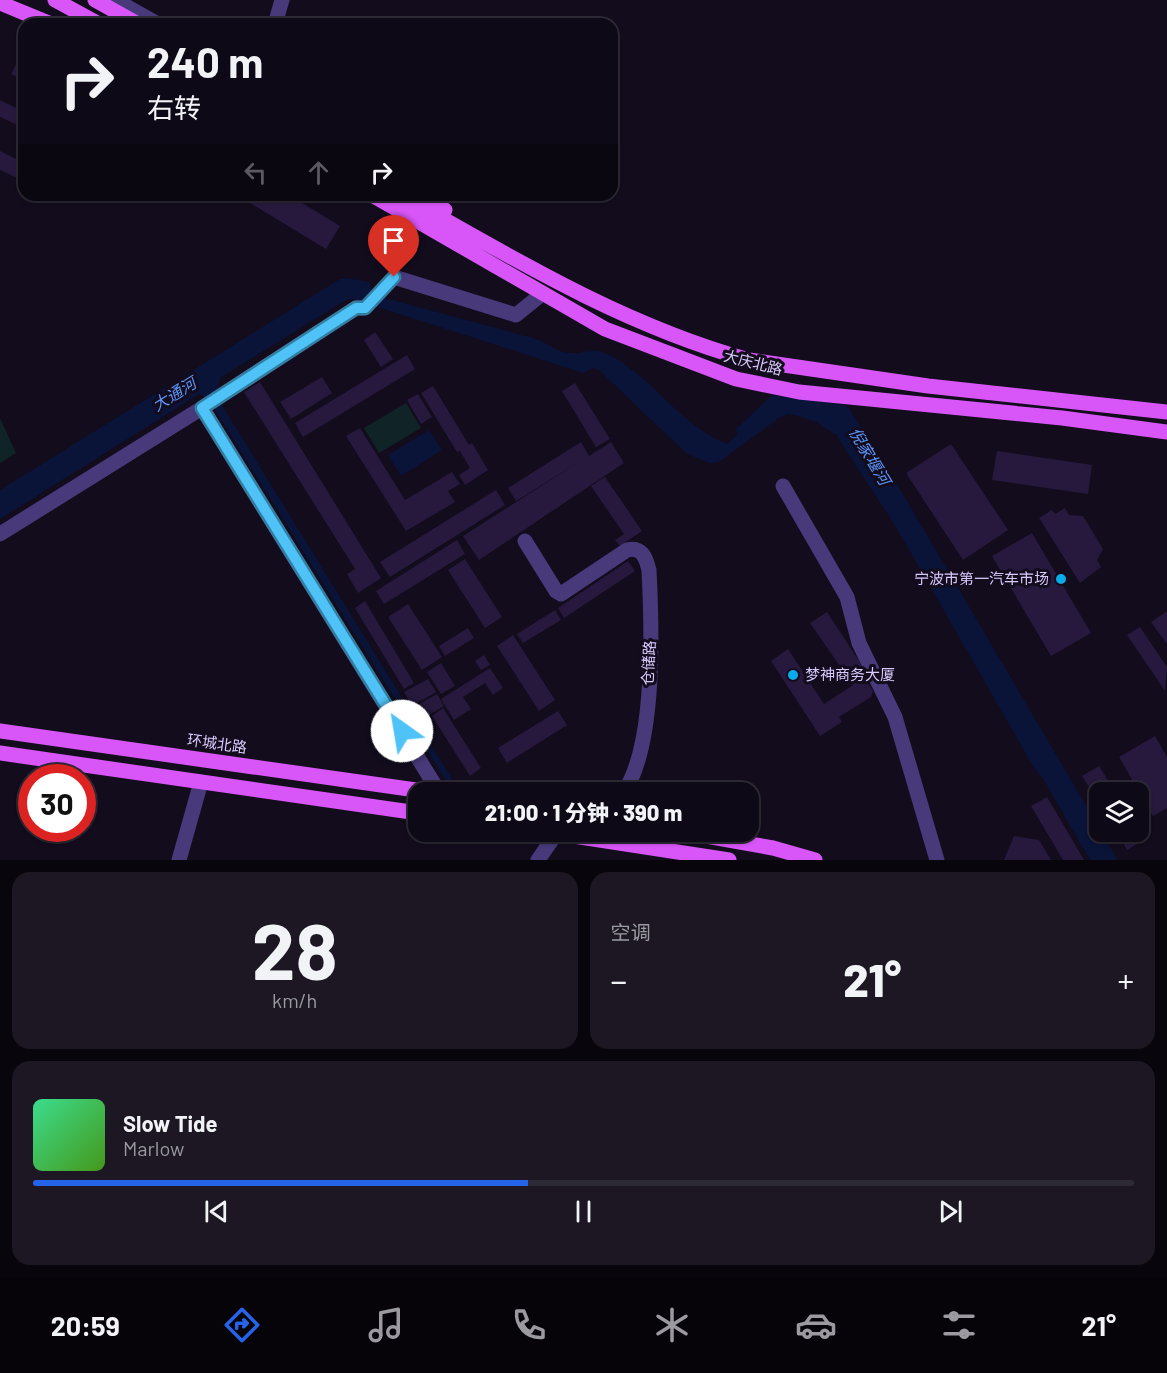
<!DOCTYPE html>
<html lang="zh">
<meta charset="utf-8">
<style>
:root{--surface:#0e0916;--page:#1c1723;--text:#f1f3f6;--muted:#9b9aa1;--line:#2e2a35;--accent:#2563eb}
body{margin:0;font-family:Barlow,"Noto Sans SC",sans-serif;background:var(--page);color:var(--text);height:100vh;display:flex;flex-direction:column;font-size:22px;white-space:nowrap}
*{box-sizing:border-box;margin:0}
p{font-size:20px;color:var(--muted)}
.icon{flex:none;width:33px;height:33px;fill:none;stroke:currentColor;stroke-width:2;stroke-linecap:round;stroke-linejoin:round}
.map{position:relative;height:860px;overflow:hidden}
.sheet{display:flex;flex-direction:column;gap:12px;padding:12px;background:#08050c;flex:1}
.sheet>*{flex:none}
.top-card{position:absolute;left:18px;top:18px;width:600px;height:183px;border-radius:18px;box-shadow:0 2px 4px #0004,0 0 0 2px var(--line);background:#0e0916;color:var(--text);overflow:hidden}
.fabs{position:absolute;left:1089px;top:782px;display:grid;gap:12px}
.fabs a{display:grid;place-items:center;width:60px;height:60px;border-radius:12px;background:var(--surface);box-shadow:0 2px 4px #0004,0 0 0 2px var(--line);font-size:30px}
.speed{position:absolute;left:18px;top:764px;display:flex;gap:12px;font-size:30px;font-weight:700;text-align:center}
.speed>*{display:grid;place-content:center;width:78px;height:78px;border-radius:50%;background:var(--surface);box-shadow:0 2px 4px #0004,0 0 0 2px var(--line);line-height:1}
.speed .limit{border:9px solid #d22;background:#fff;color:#111}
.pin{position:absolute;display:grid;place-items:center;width:51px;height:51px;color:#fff;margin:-62px -26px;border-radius:50% 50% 50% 0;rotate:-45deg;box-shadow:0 0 6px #0007}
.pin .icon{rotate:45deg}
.me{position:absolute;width:66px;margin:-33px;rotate:328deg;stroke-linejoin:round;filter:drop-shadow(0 0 4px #0008)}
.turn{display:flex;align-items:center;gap:21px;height:126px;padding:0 30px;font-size:27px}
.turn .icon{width:78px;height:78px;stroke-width:2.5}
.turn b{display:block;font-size:42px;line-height:51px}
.lanes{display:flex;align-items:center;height:57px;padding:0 30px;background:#0003;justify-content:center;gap:30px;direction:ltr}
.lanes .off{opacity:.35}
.big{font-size:45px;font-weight:800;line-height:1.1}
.sheet .tile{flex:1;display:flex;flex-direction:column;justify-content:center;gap:9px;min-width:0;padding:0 21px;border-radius:18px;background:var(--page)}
.sheet .dial{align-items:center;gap:0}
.dial b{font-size:78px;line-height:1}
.song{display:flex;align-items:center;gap:18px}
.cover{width:72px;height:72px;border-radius:9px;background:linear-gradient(135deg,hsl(150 70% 55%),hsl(100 70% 35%))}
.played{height:6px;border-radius:3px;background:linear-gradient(90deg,var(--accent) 45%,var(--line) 45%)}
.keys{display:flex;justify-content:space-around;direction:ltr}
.heat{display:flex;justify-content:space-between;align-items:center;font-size:33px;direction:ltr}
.sheet .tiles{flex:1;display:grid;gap:12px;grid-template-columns:1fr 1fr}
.tile:last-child{grid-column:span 2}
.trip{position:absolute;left:408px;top:782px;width:351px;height:60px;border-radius:18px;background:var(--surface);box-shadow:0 2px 4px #0004,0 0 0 2px var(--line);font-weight:800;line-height:60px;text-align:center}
.dock{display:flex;height:96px;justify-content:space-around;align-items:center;background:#060409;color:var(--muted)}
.dock .icon{width:42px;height:42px}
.dock .on{color:var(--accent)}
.dock b{font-size:27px;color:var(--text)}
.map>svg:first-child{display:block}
.green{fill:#102326}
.water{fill:#0a1338}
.building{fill:#27193d}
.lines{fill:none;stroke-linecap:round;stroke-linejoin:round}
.minor{stroke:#47397a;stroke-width:15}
.major{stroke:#d856f8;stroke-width:15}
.route-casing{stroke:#337fa1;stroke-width:15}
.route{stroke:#4fc3f7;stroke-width:10}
.poi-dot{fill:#09acea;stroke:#120c1d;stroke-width:2}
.labels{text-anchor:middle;stroke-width:6;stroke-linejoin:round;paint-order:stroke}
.street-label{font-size:15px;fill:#d9cafd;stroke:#120c1d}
.poi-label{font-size:15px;fill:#d9cafd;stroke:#120c1d;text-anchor:end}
.water-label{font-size:16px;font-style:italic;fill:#5c95f9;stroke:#120c1d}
</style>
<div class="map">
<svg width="1167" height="860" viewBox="0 0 1167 860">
<rect width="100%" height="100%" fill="#120c1d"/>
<!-- green -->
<path class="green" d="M406 403 421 428 379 453 364 428Z
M0 418 16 453 0 463Z"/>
<!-- water -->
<path class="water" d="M347 278 369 282 373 293 385 298 540 340C549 345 558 352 569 353 584 354 596 347 610 355 653 378 682 427 728 444L737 435 736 429 772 395 845 405 849 408 907 501 1118 860H1090L1042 777 1034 768 896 527 836 435 816 422 798 416 788 414 779 418 719 462 709 463 687 454 600 371 593 368 583 373 353 299 346 300 220 378 218 392 222 405 460 792H453L208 399 199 394 0 519V490L340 279Z
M429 430 442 450 401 476 388 455Z"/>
<!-- building -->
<path class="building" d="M20 57 24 59V80L11 74Z
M0 100 24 112V128L0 117Z
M0 151 24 163 23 181 0 170Z
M237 195H289L340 226 326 249Z
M375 332 393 359 381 367 364 340Z
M407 355 415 369 303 437 295 423Z
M322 377 332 393 291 419 280 402Z
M260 382 381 578 358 593 347 574 355 569 244 392Z
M575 383 610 439 596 447 562 391Z
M433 386 469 445 472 443 488 470 465 485 459 475 470 468 460 451 457 452 421 393Z
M418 394 432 417 421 424 407 400Z
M360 428 405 500 452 472 460 484 448 491 455 502 406 531 346 436Z
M581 442 589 456 611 442 624 463 479 560 463 536 582 460 516 501 508 488Z
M951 444 1008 530 963 560 906 473Z
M997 451 1092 465 1088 494 992 480Z
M605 477 642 531 620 546 615 540 624 534 591 486Z
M496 490 505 505 390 577 380 562Z
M1065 508 1069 515 1083 516 1103 549 1097 560 1101 567 1080 583 1039 518 1052 510 1055 514Z
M1032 533 1091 633 1051 656 992 556Z
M457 540 465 554 384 604 376 591Z
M465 559 502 617 485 628 448 570Z
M628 561 635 571 564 618 558 608Z
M365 601 414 683 404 689 355 608Z
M408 604 442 657 422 670 388 617Z
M555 610 561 620 523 643 517 634Z
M827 612 863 667 860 668 864 674 857 678 861 684H868L873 691 871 697 839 717 842 722 820 736 771 661 788 649 824 704 853 685 810 623Z
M1166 612 1167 613V644L1151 622Z
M1140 627 1167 667 1165 691 1127 635Z
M468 628 474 638 445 656 439 646Z
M513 635 555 700 539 711 497 646Z
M484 655 490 665 481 670 475 661Z
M441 663 455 686 441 694 427 672Z
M490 668 503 688 493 695 485 683 463 697 471 709 454 720 441 699Z
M428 679 436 692 412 706 404 692Z
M437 694 444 706 427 716 419 704Z
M443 708 481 768 470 776 432 716Z
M558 711 567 725 507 763 498 748Z
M1155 736 1167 757V808L1153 816 1119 757Z
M1099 766 1115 792H1100V804L1082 776Z
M1047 797 1084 860H1063L1031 806Z
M1116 831H1139L1144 840 1127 850Z
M1014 836 1039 840 1051 860H1004Z"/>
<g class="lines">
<!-- minor -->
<path class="minor" d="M115 0 158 24
M275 24 282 0
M202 408 356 308H365L394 277 516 315 542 294
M783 486 847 597 859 643 895 717 937 860
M0 534 202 408 439 792
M525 541 556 591 561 594 627 550C642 546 646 558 649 570 652 628 656 744 624 792
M179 860 201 782
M538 860 558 831"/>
<!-- major -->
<path class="major" d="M55 0 99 24
M95 0 138 24
M0 3 51 24
M372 195 605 329 736 379 799 392 1062 418 1167 432
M401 195C512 258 625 326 749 360L928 386 1167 412
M423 195 445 210
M0 731 430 792
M0 753 418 813
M541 831 729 860
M678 831 773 848 815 860"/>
</g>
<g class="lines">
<defs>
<path id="route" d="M394 277 365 308H356L202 408 402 731"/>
</defs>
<!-- route casing -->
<use href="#route" class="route-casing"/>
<!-- route -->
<use href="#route" class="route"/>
</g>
<!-- markers -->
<g class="poi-dot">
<circle cx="1061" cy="579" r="6"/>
<circle cx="793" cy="675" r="6"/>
</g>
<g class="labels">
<!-- street labels -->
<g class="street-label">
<text transform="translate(753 363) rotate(14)" y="5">大庆北路</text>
<text transform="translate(649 663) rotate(-87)" y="5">仓储路</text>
<text transform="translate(217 744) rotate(8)" y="5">环城北路</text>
</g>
<!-- poi labels -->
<g class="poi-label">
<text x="1049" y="584">宁波市第一汽车市场</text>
<text x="805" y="680" text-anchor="start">梦神商务大厦</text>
</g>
<!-- water labels -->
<g class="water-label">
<text transform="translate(174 394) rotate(-32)" y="6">大通河</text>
<text transform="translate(870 456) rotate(59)" y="6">倪家堰河</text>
</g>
</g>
</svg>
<div class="fabs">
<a><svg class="icon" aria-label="layers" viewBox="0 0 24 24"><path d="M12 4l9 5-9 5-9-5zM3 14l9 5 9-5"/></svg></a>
</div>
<div class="speed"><div class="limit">30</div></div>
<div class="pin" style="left:394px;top:277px;background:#d93025"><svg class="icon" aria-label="arrive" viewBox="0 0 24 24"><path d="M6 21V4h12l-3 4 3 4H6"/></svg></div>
<svg class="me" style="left:402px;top:731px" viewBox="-20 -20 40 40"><circle r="19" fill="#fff"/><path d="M0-13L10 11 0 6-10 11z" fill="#4fc3f7"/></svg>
<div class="trip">21:00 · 1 分钟 · 390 m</div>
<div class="top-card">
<div class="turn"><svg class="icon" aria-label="right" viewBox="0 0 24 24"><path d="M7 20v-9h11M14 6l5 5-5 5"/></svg><div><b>240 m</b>右转</div></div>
<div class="lanes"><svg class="icon off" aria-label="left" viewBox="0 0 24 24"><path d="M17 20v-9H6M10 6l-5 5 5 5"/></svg><svg class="icon off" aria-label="ahead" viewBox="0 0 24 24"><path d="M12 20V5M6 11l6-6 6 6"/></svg><svg class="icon" aria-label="right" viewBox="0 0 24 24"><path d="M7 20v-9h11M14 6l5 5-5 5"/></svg></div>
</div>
</div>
<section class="sheet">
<div class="tiles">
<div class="tile dial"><b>28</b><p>km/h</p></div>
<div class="tile"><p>空调</p>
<div class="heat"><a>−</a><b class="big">21°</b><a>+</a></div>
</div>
<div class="tile">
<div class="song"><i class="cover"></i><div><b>Slow Tide</b><p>Marlow</p></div></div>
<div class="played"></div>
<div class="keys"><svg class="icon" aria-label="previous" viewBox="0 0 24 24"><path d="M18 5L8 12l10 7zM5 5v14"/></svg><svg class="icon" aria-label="pause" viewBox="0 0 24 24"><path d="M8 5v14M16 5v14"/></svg><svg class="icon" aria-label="next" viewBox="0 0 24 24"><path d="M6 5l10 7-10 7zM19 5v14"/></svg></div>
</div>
</div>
</section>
<nav class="dock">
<b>20:59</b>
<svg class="icon on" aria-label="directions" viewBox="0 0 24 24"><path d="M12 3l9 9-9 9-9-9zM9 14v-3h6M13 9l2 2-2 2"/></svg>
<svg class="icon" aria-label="music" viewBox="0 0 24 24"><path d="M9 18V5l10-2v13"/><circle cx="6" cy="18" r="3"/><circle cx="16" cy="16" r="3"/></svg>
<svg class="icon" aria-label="phone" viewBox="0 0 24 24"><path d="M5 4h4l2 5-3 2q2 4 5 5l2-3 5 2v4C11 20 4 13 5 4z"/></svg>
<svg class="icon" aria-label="climate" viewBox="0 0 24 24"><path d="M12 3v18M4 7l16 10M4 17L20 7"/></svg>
<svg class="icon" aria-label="car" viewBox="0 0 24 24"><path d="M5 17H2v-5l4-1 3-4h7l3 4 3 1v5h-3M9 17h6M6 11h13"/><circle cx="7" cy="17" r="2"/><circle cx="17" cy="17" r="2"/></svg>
<svg class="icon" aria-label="filters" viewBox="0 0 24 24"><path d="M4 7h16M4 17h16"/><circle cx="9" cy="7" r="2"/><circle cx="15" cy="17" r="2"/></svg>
<b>21°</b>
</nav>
